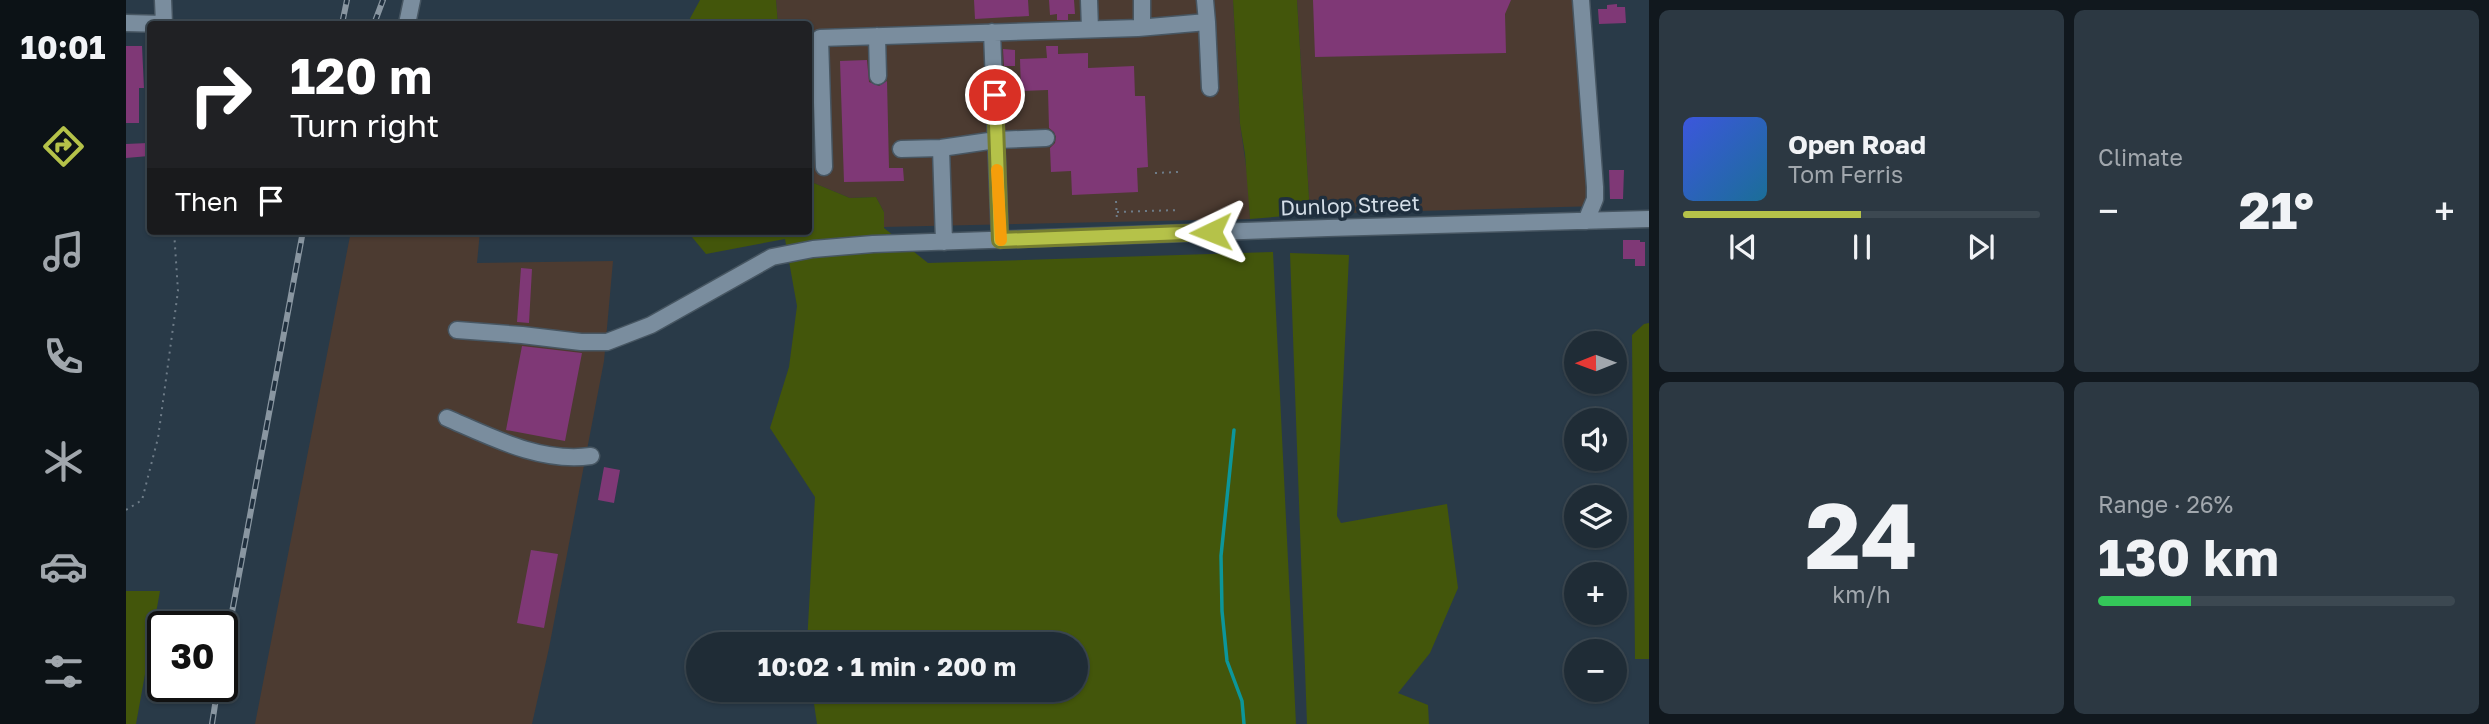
<!DOCTYPE html>
<meta charset="utf-8">
<style>
:root{--surface:#1f2c36;--page:#2c3842;--text:#f1f3f6;--muted:#a1a7ad;--line:#3c4851;--accent:#b5c249}
body{margin:0;font-family:"Golos Text",sans-serif;background:var(--page);color:var(--text);height:100vh;display:flex;flex-direction:column;font-size:26px;white-space:nowrap}
*{box-sizing:border-box;margin:0}
p{font-size:23px;color:var(--muted)}
.icon{flex:none;width:38px;height:38px;fill:none;stroke:currentColor;stroke-width:2;stroke-linecap:round;stroke-linejoin:round}
.map{position:relative;flex:1;overflow:hidden}
.details{display:flex;flex-direction:column;gap:10px;padding:10px;background:#11181e;width:840px}
.details>*{flex:none}
.guide{position:absolute;left:21px;top:21px;width:665px;height:214px;border-radius:7px;box-shadow:0 2px 5px #0004,0 0 0 2px var(--line);background:#202124;color:#fff;overflow:hidden}
.needle{width:46px;rotate:269deg}
.controls{position:absolute;left:1438px;top:331px;display:grid;gap:14px}
.controls a{display:grid;place-items:center;width:63px;height:63px;border-radius:50%;background:var(--surface);box-shadow:0 2px 5px #0004,0 0 0 2px var(--line);font-size:35px}
.speed{position:absolute;left:21px;top:611px;display:flex;gap:14px;font-size:35px;font-weight:700;text-align:center}
.speed>*{display:grid;place-content:center;width:91px;height:91px;border-radius:50%;background:var(--surface);box-shadow:0 2px 5px #0004,0 0 0 2px var(--line);line-height:1}
.speed .limit{border:4px solid #111;border-radius:10px;background:#fff;color:#111}
.pin{position:absolute;display:grid;place-items:center;width:60px;height:60px;color:#fff;margin:-30px;border:4px solid #fff;border-radius:50%;box-shadow:0 2px 7px #0007}
.me{position:absolute;width:77px;margin:-38px;rotate:268deg;stroke-linejoin:round;filter:drop-shadow(0 0 5px #0008)}
.turn{display:flex;align-items:center;gap:24px;height:147px;padding:0 28px;font-size:32px}
.turn .icon{width:91px;height:91px;stroke-width:2.5}
.turn b{display:block;font-size:49px;line-height:60px}
.then{display:flex;align-items:center;height:66px;padding:0 28px;background:#0003;gap:14px;font-size:26px}
.big{font-size:52px;font-weight:700;line-height:1.1}
.details .widget{flex:1;display:flex;flex-direction:column;justify-content:center;gap:10px;min-width:0;padding:0 24px;border-radius:10px;background:var(--page)}
.details .dial{align-items:center;gap:0}
.dial b{font-size:91px;line-height:1}
.song{display:flex;align-items:center;gap:21px}
.cover{width:84px;height:84px;border-radius:10px;background:linear-gradient(135deg,hsl(230 70% 55%),hsl(200 70% 35%))}
.played{height:7px;border-radius:4px;background:linear-gradient(90deg,var(--accent) 50%,var(--line) 50%)}
.keys{display:flex;justify-content:space-around;direction:ltr}
.heat{display:flex;justify-content:space-between;align-items:center;font-size:38px;direction:ltr}
.charge{height:10px;border-radius:5px;background:linear-gradient(90deg,#34c759 26%,var(--line) 0)}
.details .tiles{flex:1;display:grid;gap:10px;grid-template-columns:repeat(2,1fr)}
.trip{position:absolute;left:560px;top:632px;width:402px;height:70px;border-radius:35px;background:var(--surface);box-shadow:0 2px 5px #0004,0 0 0 2px var(--line);font-weight:700;line-height:70px;text-align:center}
main{display:flex;flex:1;min-height:0}
.dock{display:flex;flex-direction:column;width:126px;justify-content:space-around;align-items:center;background:#0c1216;color:var(--muted)}
.dock .icon{width:49px;height:49px}
.dock .current{color:var(--accent)}
.dock b{font-size:32px;color:var(--text)}
.map>svg:first-child{display:block}
.industrial{fill:#4c3b31}
.green{fill:#43560b}
.lines{fill:none;stroke-linecap:round;stroke-linejoin:round}
.stream{stroke:#0c969a;stroke-width:3.5}
.building{fill:#7f3876}
.minor-casing{stroke:#475662;stroke-width:19}
.path{stroke:#6e7c88;stroke-width:2;stroke-dasharray:2 5;stroke-linecap:butt}
.minor{stroke:#7a8d9e;stroke-width:16}
.rail-casing{stroke:#8996a1;stroke-width:6}
.rail{stroke:#1f2f3e;stroke-width:3.5;stroke-dasharray:10;stroke-linecap:butt}
.route-casing{stroke:#767e2f;stroke-width:18}
.route{stroke:#b5c249;stroke-width:12}
.slow{stroke:#f59e0b;stroke-width:12}
.labels{text-anchor:middle;stroke-width:7;stroke-linejoin:round;paint-order:stroke}
.street-label{font-size:21px;fill:#d4dee7;stroke:#1f2f3e}
</style>
<main>
<nav class="dock">
<b>10:01</b>
<svg class="icon current" aria-label="directions" viewBox="0 0 24 24"><path d="M12 3l9 9-9 9-9-9zM9 14v-3h6M13 9l2 2-2 2"/></svg>
<svg class="icon" aria-label="music" viewBox="0 0 24 24"><path d="M9 18V5l10-2v13"/><circle cx="6" cy="18" r="3"/><circle cx="16" cy="16" r="3"/></svg>
<svg class="icon" aria-label="phone" viewBox="0 0 24 24"><path d="M5 4h4l2 5-3 2q2 4 5 5l2-3 5 2v4C11 20 4 13 5 4z"/></svg>
<svg class="icon" aria-label="climate" viewBox="0 0 24 24"><path d="M12 3v18M4 7l16 10M4 17L20 7"/></svg>
<svg class="icon" aria-label="car" viewBox="0 0 24 24"><path d="M5 17H2v-5l4-1 3-4h7l3 4 3 1v5h-3M9 17h6M6 11h13"/><circle cx="7" cy="17" r="2"/><circle cx="17" cy="17" r="2"/></svg>
<svg class="icon" aria-label="filters" viewBox="0 0 24 24"><path d="M4 7h16M4 17h16"/><circle cx="9" cy="7" r="2"/><circle cx="15" cy="17" r="2"/></svg>
</nav>
<div class="map">
<svg width="1523" height="724" viewBox="0 0 1523 724">
<rect width="100%" height="100%" fill="#293a48"/>
<!-- industrial -->
<path class="industrial" d="M650 0H1107L1114 124 1123 187 1124 219 757 227 758 212 750 197 724 198 683 181 682 24H652Z
M1171 0H1462L1474 206 1184 214Z
M225 231H354L351 263 487 261 478 361 423 648 406 724H129Z"/>
<!-- green -->
<path class="green" d="M574 0H650L652 24H561Z
M1107 0H1171L1184 214 1124 219 1119 154 1114 124Z
M683 181 724 198 750 197 758 212V228L802 263 1147 252 1170 724H691L686 690H950V644H681L689 497 644 428 663 367 671 306 659 239 580 254 561 231H682Z
M1164 253 1223 255 1211 516 1215 523 1321 504 1332 588 1304 653 1272 693 1302 705 1303 724H1181Z
M1523 323V659H1509L1506 335 1518 324Z
M0 591H34L10 724H0Z"/>
<g class="lines">
<!-- stream -->
<path class="stream" d="M1108 430 1095 556 1096 611 1101 661 1116 701 1118 724"/>
</g>
<!-- building -->
<path class="building" d="M848 0H902L903 16 849 19Z
M923 0H948L949 14H942V20H931V14L924 15Z
M1187 0H1385L1379 14 1380 53 1189 57Z
M1491 4V7H1499L1500 23 1473 24 1472 9H1481V5Z
M0 46H16L18 88H13V123H0Z
M920 46H932V54L962 53V68L1008 66 1009 96H1019L1022 167 1011 168 1012 192 946 195 945 171 925 172 924 148 929 143 930 137 928 132 923 128 922 90 895 91 894 59 921 58Z
M877 49 889 50V66H878Z
M741 60 743 82 753 86 761 81 763 168H777L778 181 718 182 714 61Z
M22 143 23 156 0 158V144Z
M1483 170H1498L1497 199H1484Z
M1497 240H1514V242H1519V266H1509V259H1497Z
M395 268 406 269 403 323 391 322Z
M396 346 456 353 439 441 380 430Z
M478 467 494 470 488 503 472 500Z
M405 550 432 554 418 628 391 623Z"/>
<g class="lines">
<defs>
<path id="minor" d="M37 0 38 24
M963 0 964 29
M1016 0V27
M1079 0 1081 22
M1455 0 1469 187V199L1460 221
M0 23 38 24
M281 24 286 0
M866 32 874 240
M751 36 752 76
M815 148 818 242
M775 149 815 148 870 140 920 138
M698 167 694 38 1012 28 1081 22 1084 88
M331 330 396 335 455 342H481L525 325 646 257 687 249 747 244 1202 228 1523 219
M321 418C367 438 415 463 465 456"/>
</defs>
<!-- minor casing -->
<use href="#minor" class="minor-casing"/>
<!-- path -->
<path class="path" d="M1029 173 1052 172
M990 201 991 221
M991 212 1053 210
M0 510 16 500 32 438 52 291 48 231"/>
<!-- minor -->
<use href="#minor" class="minor"/>
<defs>
<path id="rail" d="M216 24 221 0
M248 24 257 0
M96 666 177 231
M86 724 92 686"/>
</defs>
<!-- rail casing -->
<use href="#rail" class="rail-casing"/>
<!-- rail -->
<use href="#rail" class="rail"/>
</g>
<g class="lines">
<defs>
<path id="route" d="M869 95 874 240 1085 232"/>
</defs>
<!-- route casing -->
<use href="#route" class="route-casing"/>
<!-- route -->
<use href="#route" class="route"/>
<!-- slow -->
<path class="slow" d="M871 170 875 240"/>
</g>
<g class="labels">
<!-- street labels -->
<g class="street-label">
<text transform="translate(1224 206) rotate(-2)" y="7">Dunlop Street</text>
</g>
</g>
</svg>
<div class="controls">
<a><svg class="needle" viewBox="-14 -14 28 28"><path d="M0-13l5 13h-10z" fill="#e53935"/><path d="M0 13l5-13h-10z" fill="#a1a7ad"/></svg></a>
<a><svg class="icon" aria-label="sound" viewBox="0 0 24 24"><path d="M4 9h4l5-4v14l-5-4H4zM17 9q2 3 0 6"/></svg></a>
<a><svg class="icon" aria-label="layers" viewBox="0 0 24 24"><path d="M12 4l9 5-9 5-9-5zM3 14l9 5 9-5"/></svg></a>
<a>+</a>
<a>−</a>
</div>
<div class="speed"><div class="limit">30</div></div>
<div class="pin" style="left:869px;top:95px;background:#d93025"><svg class="icon" aria-label="arrive" viewBox="0 0 24 24"><path d="M6 21V4h12l-3 4 3 4H6"/></svg></div>
<svg class="me" style="left:1085px;top:232px" viewBox="-20 -20 40 40"><path d="M0-17L14 15 0 8-14 15z" fill="#b5c249" stroke="#fff" stroke-width="4"/></svg>
<div class="trip">10:02 · 1 min · 200 m</div>
<div class="guide">
<div class="turn"><svg class="icon" aria-label="right" viewBox="0 0 24 24"><path d="M7 20v-9h11M14 6l5 5-5 5"/></svg><div><b>120 m</b>Turn right</div></div>
<div class="then">Then<svg class="icon" aria-label="arrive" viewBox="0 0 24 24"><path d="M6 21V4h12l-3 4 3 4H6"/></svg></div>
</div>
</div>
<section class="details">
<div class="tiles">
<div class="widget">
<div class="song"><i class="cover"></i><div><b>Open Road</b><p>Tom Ferris</p></div></div>
<div class="played"></div>
<div class="keys"><svg class="icon" aria-label="previous" viewBox="0 0 24 24"><path d="M18 5L8 12l10 7zM5 5v14"/></svg><svg class="icon" aria-label="pause" viewBox="0 0 24 24"><path d="M8 5v14M16 5v14"/></svg><svg class="icon" aria-label="next" viewBox="0 0 24 24"><path d="M6 5l10 7-10 7zM19 5v14"/></svg></div>
</div>
<div class="widget"><p>Climate</p>
<div class="heat"><a>−</a><b class="big">21°</b><a>+</a></div>
</div>
<div class="widget dial"><b>24</b><p>km/h</p></div>
<div class="widget"><p>Range · 26%</p><b class="big">130 km</b><div class="charge"></div></div>
</div>
</section>
</main>
